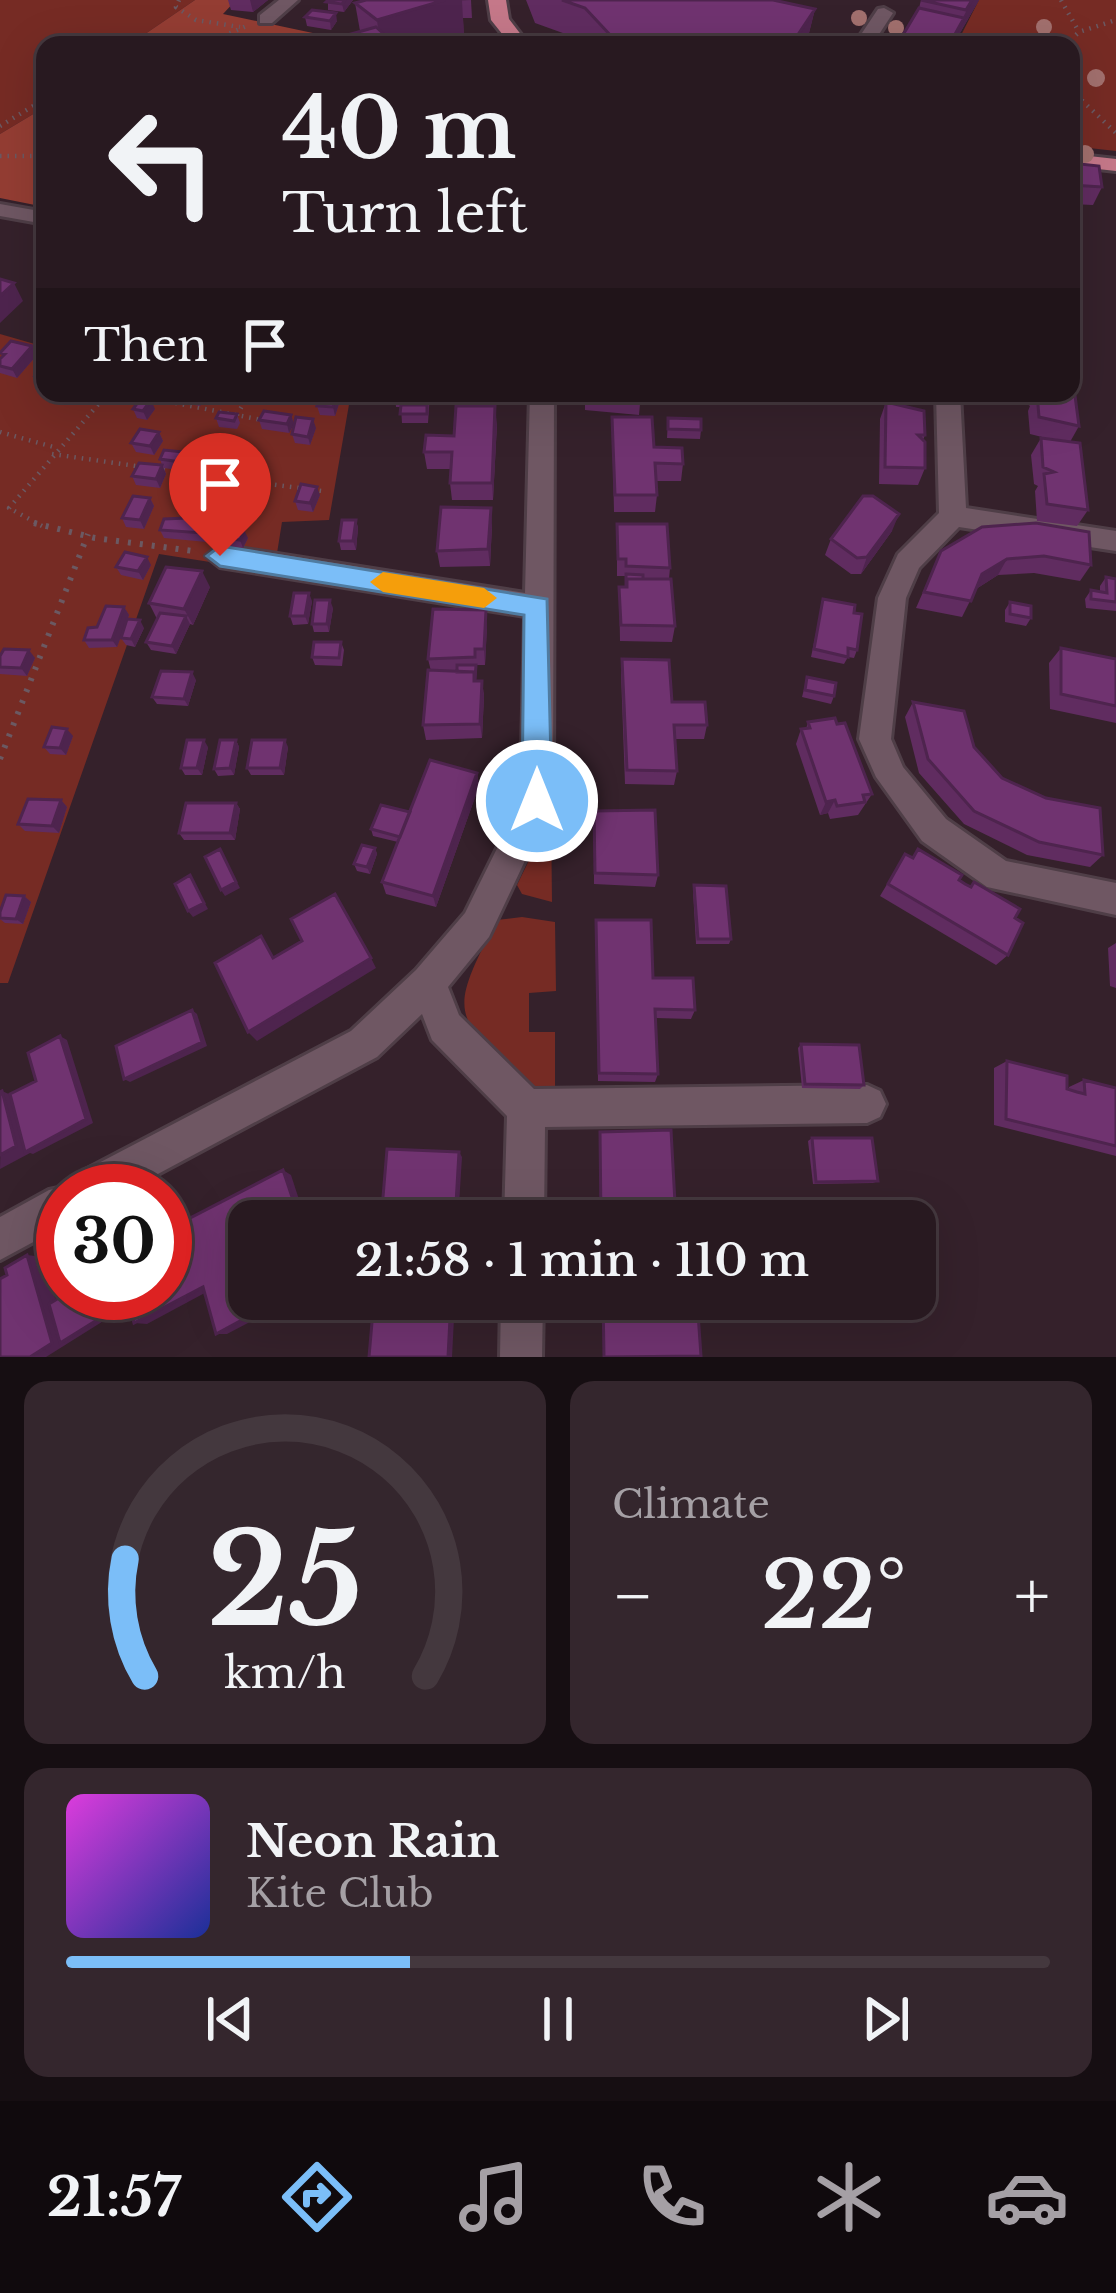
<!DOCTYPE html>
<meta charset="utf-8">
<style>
:root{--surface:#281920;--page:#34262d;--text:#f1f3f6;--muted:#a5a0a5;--line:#44383e;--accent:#7bbef8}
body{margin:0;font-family:"Libre Baskerville",serif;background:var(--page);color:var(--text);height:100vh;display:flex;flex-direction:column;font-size:45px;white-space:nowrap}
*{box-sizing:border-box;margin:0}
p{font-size:39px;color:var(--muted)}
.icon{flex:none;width:66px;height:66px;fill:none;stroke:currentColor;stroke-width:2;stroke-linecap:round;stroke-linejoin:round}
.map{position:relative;height:1357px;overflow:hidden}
.panel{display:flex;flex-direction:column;gap:24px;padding:24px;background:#160e12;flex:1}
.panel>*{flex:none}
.top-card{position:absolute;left:36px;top:36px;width:1044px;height:366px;border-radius:24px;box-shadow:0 12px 48px #0002,0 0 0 3px var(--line);background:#281920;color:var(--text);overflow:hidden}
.speed{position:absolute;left:36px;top:1164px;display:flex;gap:24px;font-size:60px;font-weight:700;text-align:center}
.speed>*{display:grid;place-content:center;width:156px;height:156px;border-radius:50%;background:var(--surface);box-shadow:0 12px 48px #0002,0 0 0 3px var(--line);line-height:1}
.speed .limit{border:18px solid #d22;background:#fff;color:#111}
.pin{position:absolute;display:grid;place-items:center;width:102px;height:102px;color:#fff;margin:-123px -51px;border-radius:50% 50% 50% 0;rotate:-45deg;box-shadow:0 0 12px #0007}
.pin .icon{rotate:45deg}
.me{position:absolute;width:132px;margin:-66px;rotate:0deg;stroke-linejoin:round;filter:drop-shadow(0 0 9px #0008)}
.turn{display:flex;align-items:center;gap:42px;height:252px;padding:0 48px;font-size:54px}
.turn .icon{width:156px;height:156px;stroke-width:2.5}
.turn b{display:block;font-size:84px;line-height:102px}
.then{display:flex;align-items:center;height:114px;padding:0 48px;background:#0003;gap:24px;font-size:45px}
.big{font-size:90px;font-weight:600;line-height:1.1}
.panel .card{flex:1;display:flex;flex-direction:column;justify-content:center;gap:18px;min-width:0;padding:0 42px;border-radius:24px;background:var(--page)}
.panel .dial{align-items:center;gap:0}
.dial svg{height:312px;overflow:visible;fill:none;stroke:var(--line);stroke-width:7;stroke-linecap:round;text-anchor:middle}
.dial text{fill:var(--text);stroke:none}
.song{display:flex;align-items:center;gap:36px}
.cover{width:144px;height:144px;border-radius:18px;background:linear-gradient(135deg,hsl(300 70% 55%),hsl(230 70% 35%))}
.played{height:12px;border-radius:6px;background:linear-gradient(90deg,var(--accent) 35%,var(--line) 35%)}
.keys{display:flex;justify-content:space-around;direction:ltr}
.heat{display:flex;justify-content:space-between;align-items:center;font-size:66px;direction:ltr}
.panel .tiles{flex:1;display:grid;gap:24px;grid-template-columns:1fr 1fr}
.card:last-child{grid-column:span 2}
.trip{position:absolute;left:228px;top:1200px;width:708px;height:120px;border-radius:24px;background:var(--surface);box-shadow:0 12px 48px #0002,0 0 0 3px var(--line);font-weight:600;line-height:120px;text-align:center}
.menu{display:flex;height:192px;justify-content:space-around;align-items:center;background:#100a0d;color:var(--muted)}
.menu .icon{width:84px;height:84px}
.menu .on{color:var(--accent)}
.menu b{font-size:54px;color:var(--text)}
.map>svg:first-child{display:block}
.green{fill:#762b24}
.forest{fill:#943d33}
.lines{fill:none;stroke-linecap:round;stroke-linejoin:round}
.minor-casing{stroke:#4f3e47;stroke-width:6}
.major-casing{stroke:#4f3e47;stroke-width:6}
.path-far1{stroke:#6b5962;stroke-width:4.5;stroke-dasharray:1.5 6;stroke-linecap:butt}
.path{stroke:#6b5962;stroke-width:6;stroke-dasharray:3 9;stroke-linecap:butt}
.minor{fill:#6f5763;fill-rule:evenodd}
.major{fill:#c57889;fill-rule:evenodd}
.tree{fill:#a2706e}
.wall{fill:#602c60}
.shaded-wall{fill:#4e244e}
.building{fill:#703370;stroke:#4e244e;stroke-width:3}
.route{fill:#7bbef8;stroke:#507ca1;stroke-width:3}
.slow{fill:#f59e0b}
</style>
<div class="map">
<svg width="1116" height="1357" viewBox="0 0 1116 1357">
<rect width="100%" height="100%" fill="#35212b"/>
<!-- green -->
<path class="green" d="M0 0H195L129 45H45V107L0 134Z
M979 0H1116V151L1071 146V45H956Z
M0 334 45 347V393H351L329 520 282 522 274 572 159 554 8 983H0Z
M551 815 552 902 522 894 517 885Z
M522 917 555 922 556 991 529 993V1032H555V1093L530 1092C456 1013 444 1021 497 920Z"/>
<!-- forest -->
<path class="forest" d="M195 0H236L223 14 327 36 325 45H129Z
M45 107V207L0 198V134Z"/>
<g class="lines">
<defs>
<path id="minor" d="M279 0H298L272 23H260V15Z
M884 8 893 13 872 45H854L878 9Z
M0 204 45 212V224L0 216Z
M530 393H554L553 801 489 937 448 987 459 1015 534 1089 867 1085 880 1091 886 1104 880 1117 867 1123 545 1127 544 1221H504L507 1116 432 1040 422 1014 377 1057 126 1191H63V1226L0 1260V1217L49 1190 68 1186 72 1177 351 1031 416 970 465 913 521 800 525 616 220 567 206 556 220 545 525 593Z
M936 393H960L966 508 1116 531V551L959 527 919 568 906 598 891 739 903 767 946 819 1006 861 1116 883V915L987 887 922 841 876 777 859 739 878 598 898 554 939 513Z
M501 1299H543L542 1357H500Z"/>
<path id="major" d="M488 0H506L509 19 529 45H511L491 20Z
M1071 154 1116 159V171L1071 166Z"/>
</defs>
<!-- minor casing -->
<use href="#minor" class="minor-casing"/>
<!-- major casing -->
<use href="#major" class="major-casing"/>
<!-- path-far1 -->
<path class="path-far1" d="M179 0 176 7 196 20 240 27
M1061 0 1079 32
M202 45 249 25
M1065 45 1079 32 1116 20
M1071 90 1116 133
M0 126 45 99
M0 156H45
M124 393 262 420
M237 415 249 393
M0 432 57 448
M52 454 143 467
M156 469 322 491
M42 526 9 508 108 393"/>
<!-- path -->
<path class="path" d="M34 523 95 538 193 551
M0 759 88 534"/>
<!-- minor -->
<use href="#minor" class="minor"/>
<!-- major -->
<use href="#major" class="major"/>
</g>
<!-- trees -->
<g class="tree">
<circle cx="859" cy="18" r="8"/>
<circle cx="1044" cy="27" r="8"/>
<circle cx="896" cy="28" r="8"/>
<circle cx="1096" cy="78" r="9"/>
<circle cx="1085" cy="154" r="9"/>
</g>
<!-- wall -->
<path class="wall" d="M228 0H268L253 12 231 10Z
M328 0H353L344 12 328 10Z
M471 0 472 18H463L464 39 447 45H338L337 38 360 31 355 3Z
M526 0H773L815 9 806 45H588L585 41 535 23Z
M921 0H979L953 45H897L919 8Z
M305 17 337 21 331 30 307 26Z
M1071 163 1102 187 1093 205 1071 204Z
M32 346 37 355 17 378 0 373V359L3 356 0 353Z
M45 366V387L40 385 35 376Z
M150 393H208V394L200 406 184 403 181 395 177 402 152 399Z
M395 393H430L428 423H402L401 407H396Z
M459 393H498L497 403H460Z
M585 393H641L639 415 585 410Z
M881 393H921L917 404 881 399Z
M1026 393H1071L1079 426 1070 442 1088 510 1077 526 1037 521 1035 491 1038 486 1034 484 1031 455 1041 438 1050 439 1030 434 1028 411 1030 406 1027 404Z
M886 402 925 435 923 440 925 468 918 485 879 484 880 419Z
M339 404 335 416 320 415 317 406Z
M133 409H155L147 420 137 418Z
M237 414 240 423 237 429 219 427 216 418Z
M291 415 294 424 289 433 262 429 259 420Z
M612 417 654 447 683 464 681 481H656L657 495 655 512H614Z
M668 418 701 430 700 439 667 438Z
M497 424 493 500H452L450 483 451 469H427L424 452 454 436Z
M316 428 310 445 295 443 292 434Z
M159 432 163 441 154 455 136 452 131 443Z
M241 443 244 452 231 478 164 468 166 474 160 488 136 485 132 476 162 465 160 459 212 455Z
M320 495 313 512 298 510 295 501Z
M150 498 154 506 144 529 126 527 122 518Z
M209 517 212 526 207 542 164 538 160 530Z
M356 520 358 528 356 550H341L339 541Z
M617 524 670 568 669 579 675 626 672 642 620 641 619 587H625V576H617Z
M492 525 490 566 440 567 437 551Z
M982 527 1091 565 1080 581 1034 573 998 575 976 589 962 617 916 608 941 551Z
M892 531 861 574H851L825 555 831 539Z
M213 536 248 538 243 548 216 545Z
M151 565 143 580 121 575 116 567Z
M1106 577 1116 579V611L1086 608 1085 599 1091 590 1100 592V586Z
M210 587 193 625 190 624 176 654 151 650 146 642 157 619 149 603Z
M823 599 854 613 857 650 854 658 848 657 844 664 811 657Z
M312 601 308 624 293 625 290 616Z
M1010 602 1031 618 1026 626 1005 622V610Z
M124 607 129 615 117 647 89 648 84 640Z
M333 608 329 632H314L312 624Z
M487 626 485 665H477L476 681H482L484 696 482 738 426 740 423 725 431 671 428 659Z
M144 628 135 647 126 645 121 638Z
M341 642 344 650 342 666 315 665 312 657Z
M1061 648 1116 659V723L1050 709 1049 663Z
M0 656 35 658 27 676 0 674Z
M622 659 672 702 707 725 704 739H675L677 771 674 785 625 784 621 674Z
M807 677 834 696 831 704 802 697Z
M196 680 188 706 157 704 152 697Z
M913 702 974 747 1002 778 1103 855 1090 867 1027 855 964 824 919 773 905 717Z
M808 722 872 794 858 815 830 819 828 813 820 815 796 744 801 729H806Z
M73 736 66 755 50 754 44 747Z
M236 740 239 747 234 775 218 776 214 769Z
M208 747 202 775H185L181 768Z
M288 747 284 775H251L247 768Z
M477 773 479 786 436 907 386 894 382 882 398 842 373 836 371 829 410 812Z
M61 800 67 807 59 833 25 831 18 824Z
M236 803 240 809 235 840H184L179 833Z
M594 811 658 875 655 887 594 884Z
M375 848 377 854 370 874 357 871 354 864Z
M918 849 970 887 974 882 1015 918 1008 955 996 965 880 896 905 854 912 858Z
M694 885 731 939 729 944H696L693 891Z
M24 896 31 902 23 924 5 923 0 919V912Z
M596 920 653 978 695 1010 691 1019 656 1018 658 1074 655 1082 598 1081Z
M1116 937V988L1110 986 1108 948 1116 943Z
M801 1044 864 1085 860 1089 802 1088 798 1048Z
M1007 1061 1069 1090V1087L1084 1080 1116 1088V1156L994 1125V1068Z
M812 1138 878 1181 873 1183 813 1184 808 1141Z"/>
<!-- shaded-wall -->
<path class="shaded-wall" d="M250 0H268L253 12Z
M345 0H353L344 12 342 4Z
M445 0H462L464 39 447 45H380L377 20Z
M972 0H979L953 45H949Z
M815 9 806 45H791Z
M336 13 337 21 331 30 330 21Z
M14 283 23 301 0 323V296Z
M32 346 37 355 17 378 12 369Z
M200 393 208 394 200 406 197 397Z
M336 395 339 404 335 416 333 407Z
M151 400 155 409 147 420 143 411Z
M495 406 497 424 493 500 492 483Z
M291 415 294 424 289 433 287 424Z
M313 419 316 428 310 445 308 437Z
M159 432 163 441 154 455 150 446Z
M241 443 244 452 231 478 228 469Z
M162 465 166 474 160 488 156 479Z
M317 487 320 495 313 512 310 503Z
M150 498 154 506 144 529 140 520Z
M491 508 492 525 490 566 488 549Z
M899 514 892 531 861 574 867 557Z
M209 517 212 526 207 542 203 533Z
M356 520 358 528 356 550 353 541Z
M244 530 248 538 243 548 240 540Z
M147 557 151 565 143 580 138 571Z
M1007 559 998 575 973 591 982 574Z
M202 571 210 587 193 625 184 609Z
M309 593 312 601 308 624 305 616Z
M330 600 333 608 329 632 327 624Z
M124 607 129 615 117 647 112 640Z
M486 610 487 626 485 665 484 649Z
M186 616 190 624 176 654 172 646Z
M140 620 144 628 135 647 131 639Z
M29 650 35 658 27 676 21 668Z
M192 672 196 680 188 706 184 699Z
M482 681 484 696 482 738 480 724Z
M67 729 73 736 66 755 60 748Z
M204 740 208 747 202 775 197 768Z
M236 740 239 747 234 775 230 768Z
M285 740 288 747 284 775 280 768Z
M477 773 479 786 436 907 433 896Z
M61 800 67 807 59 833 52 826Z
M835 800 828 813 820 815 826 802Z
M236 803 240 809 235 840 230 833Z
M375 848 377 854 370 874 367 867Z
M220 849 240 888 225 896 221 890Z
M190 875 208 909 193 917 188 911Z
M24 896 31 902 23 924 16 919Z
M371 958 376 968 257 1041 248 1032Z
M192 1010 197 1014 207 1046 130 1082 124 1079Z
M60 1036 67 1040 93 1123 33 1154 30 1153 0 1169 2 1091 18 1098 31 1148Z
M459 1152 462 1157 458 1221H455Z
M283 1170 291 1175 306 1221H300Z
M27 1255 43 1257 67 1339 92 1293H99L105 1320 46 1357H30Z
M249 1261V1269L247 1270 249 1299H256L261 1316 227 1334H216L237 1268Z
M203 1287 214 1288 147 1324 134 1323Z
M451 1299H455L452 1357H448Z"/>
<!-- building -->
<path class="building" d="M328 0H345L342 4 326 2Z
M366 0H445L377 20 355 3Z
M562 0H773L815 9 791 45H636L613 38 585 8Z
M921 0H972L966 10Z
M919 8 964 18 949 45H897Z
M312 10 336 13 330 21 305 17Z
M376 27 396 45H345L337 38Z
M1071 163 1099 166 1102 187 1071 185Z
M0 279 14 283 0 296Z
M11 341 32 346 12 369 0 366V359L5 354 0 353Z
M1071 365 1079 426 1039 417 1037 393H1071Z
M45 366V379L35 376Z
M181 393H200L197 397Z
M322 393 336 395 333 407 317 406Z
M395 393H429L428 398H394Z
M588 393H641V397Z
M141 398 151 400 143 411 133 409Z
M886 402 924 411 925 435H918L925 442V468L885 467Z
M401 405H427V414H400Z
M456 406H495L492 483H450L452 452H424L426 435 454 436Z
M264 411 291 415 287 424 259 420Z
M219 412 237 414 234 421 216 418Z
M296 417 313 419 308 437 292 434Z
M612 417H652L654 447 682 448 683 464 655 463 657 495H615Z
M668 418 701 419V430L668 429Z
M140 429 159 432 150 446 131 443Z
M1041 438 1080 443 1088 510 1047 504 1044 474 1054 472 1043 467Z
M219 440 241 443 228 469 160 459 164 450 212 455Z
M139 463 162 465 156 479 132 476Z
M301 484 317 487 310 503 295 501Z
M133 496 150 498 140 520 122 518Z
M863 496H873L899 514 867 557 857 558 831 539Z
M441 507 491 508 488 549 437 551Z
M209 517 203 533 160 530 164 519Z
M342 520H356L353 541H339Z
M1036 523 1089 532 1091 565 1044 556 1007 559 982 574 971 601 924 592 941 551 982 527Z
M617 524H667L670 568 626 566V559H618Z
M217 526 244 530 240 540 213 536Z
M125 552 147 557 138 571 116 567Z
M166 567 202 571 184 609 149 603Z
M626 574 643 575V579H627L626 587Z
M1106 577 1116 579V602L1091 599V590L1107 593Z
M627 579H671L675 626 621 625 619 587H627Z
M294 593H309L305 616H290Z
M823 599 855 605 854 613 862 614 857 650 848 648V657L814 649Z
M315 600H330L327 624H312Z
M1010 602 1031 606V618L1010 614Z
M106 606 124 607 112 640H84L88 628 97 627Z
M433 609 486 610 484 649H475V657L428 659Z
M160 613 186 616 172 646 146 642Z
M127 619 140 620 131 639 121 638Z
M314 642H341L339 658 312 657Z
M1061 648 1116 659V706L1061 694Z
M4 649 29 650 21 668 0 667V656Z
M622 659 669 660 672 702H705L707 725H674L677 771 627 770Z
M457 665H476L475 680 474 672H457Z
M428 670 474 672V681H482L480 724 423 725Z
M161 671 192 672 184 699 152 697Z
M807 677 836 683 834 696 805 690Z
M913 702 964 711 974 747 1002 778 1046 798 1100 808 1103 855 1039 842 974 811 928 759Z
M835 718 837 724 845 723 872 794 863 795 865 802 837 806 835 800 826 802 801 729 810 728 808 722Z
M52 727 67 729 60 748 44 747Z
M187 740H204L197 768H181Z
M220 740H236L230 768 214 769Z
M252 740H285L280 768H247Z
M430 760 477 773 433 896 382 882Z
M28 799 61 800 52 826 18 824Z
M186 803H236L230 833H179Z
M381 805 410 812 400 837 371 829Z
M655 810 658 875 595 873 594 811Z
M362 845 375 848 367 867 354 864Z
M220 849 236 882 221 890 205 857Z
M918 849 962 875 959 880 965 884 971 887 974 882 1020 909 1015 918 1023 923 1008 955 888 884 905 854 913 858Z
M190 875 204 903 188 911 175 884Z
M694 885 726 886 731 939H698Z
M335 894 371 958 248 1032 215 963 261 936 273 958 302 941 291 919Z
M6 895 24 896 16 919 0 918V912Z
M596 920H651L653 978H693L695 1010 655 1009 658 1074 599 1073Z
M192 1010 202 1042 124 1079 116 1046Z
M60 1036 86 1119 25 1152 10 1094 36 1081 28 1053Z
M801 1044 859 1045 864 1085 805 1084Z
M1007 1061 1067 1076V1089L1077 1092 1085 1094 1084 1080 1116 1088V1146L1006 1119Z
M2 1091 16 1146 0 1155V1092Z
M671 1130 676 1221 601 1220 600 1132Z
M812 1138H872L878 1181 816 1182Z
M387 1149 459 1152 455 1221H381Z
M283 1170 300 1221H249V1261L237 1268 251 1315 216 1334 203 1287 134 1323 126 1293H165V1231Z
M27 1255 52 1343 30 1357H0V1279L7 1275 5 1268Z
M67 1293H71L74 1303 92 1293 97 1320 60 1343 49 1304Z
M374 1299H451L448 1357H369Z
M603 1299H697L701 1356 604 1357Z"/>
<!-- route -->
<path class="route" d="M220 546 547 599 552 801 547 810H527L522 801 524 615 220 566 207 556Z"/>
<!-- slow -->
<path class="slow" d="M383 572 484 588 497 598 484 608 383 592 370 582Z"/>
</svg>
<div class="speed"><div class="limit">30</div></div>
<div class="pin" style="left:220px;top:556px;background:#d93025"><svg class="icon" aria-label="arrive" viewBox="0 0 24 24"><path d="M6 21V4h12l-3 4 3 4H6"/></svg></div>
<svg class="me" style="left:537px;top:801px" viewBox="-20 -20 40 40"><circle r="17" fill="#7bbef8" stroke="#fff" stroke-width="3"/><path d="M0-11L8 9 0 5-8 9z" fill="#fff"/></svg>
<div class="trip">21:58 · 1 min · 110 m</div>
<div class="top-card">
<div class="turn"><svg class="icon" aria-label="left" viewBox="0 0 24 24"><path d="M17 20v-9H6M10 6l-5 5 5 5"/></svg><div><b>40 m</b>Turn left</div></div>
<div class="then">Then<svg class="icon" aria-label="arrive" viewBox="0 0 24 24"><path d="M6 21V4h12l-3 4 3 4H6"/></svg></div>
</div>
</div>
<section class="panel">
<div class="tiles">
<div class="card dial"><svg viewBox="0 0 100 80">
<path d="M14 69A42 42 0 1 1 86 69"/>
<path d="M14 69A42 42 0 0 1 9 39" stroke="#7bbef8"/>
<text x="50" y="56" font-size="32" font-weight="700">25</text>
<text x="50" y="72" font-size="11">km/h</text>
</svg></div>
<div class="card"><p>Climate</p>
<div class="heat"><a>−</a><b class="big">22°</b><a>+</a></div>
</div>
<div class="card">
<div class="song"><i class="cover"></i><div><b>Neon Rain</b><p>Kite Club</p></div></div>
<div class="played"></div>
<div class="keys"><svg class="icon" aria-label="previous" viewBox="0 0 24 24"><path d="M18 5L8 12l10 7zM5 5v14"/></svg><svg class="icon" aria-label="pause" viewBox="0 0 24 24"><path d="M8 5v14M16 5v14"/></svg><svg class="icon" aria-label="next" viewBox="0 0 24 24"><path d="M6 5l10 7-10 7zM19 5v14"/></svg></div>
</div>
</div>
</section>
<nav class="menu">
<b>21:57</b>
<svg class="icon on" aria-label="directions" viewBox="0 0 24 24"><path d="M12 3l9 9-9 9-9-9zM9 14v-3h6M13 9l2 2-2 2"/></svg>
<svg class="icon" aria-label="music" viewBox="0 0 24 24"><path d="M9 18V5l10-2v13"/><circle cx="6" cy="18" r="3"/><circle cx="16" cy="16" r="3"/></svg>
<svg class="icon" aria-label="phone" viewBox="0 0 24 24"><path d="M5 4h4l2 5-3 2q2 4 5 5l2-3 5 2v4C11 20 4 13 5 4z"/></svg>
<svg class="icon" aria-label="climate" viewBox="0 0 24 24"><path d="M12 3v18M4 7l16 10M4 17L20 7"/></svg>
<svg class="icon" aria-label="car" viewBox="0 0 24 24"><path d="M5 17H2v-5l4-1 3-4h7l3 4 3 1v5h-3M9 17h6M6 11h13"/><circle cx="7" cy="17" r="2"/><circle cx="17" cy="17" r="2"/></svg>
</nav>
